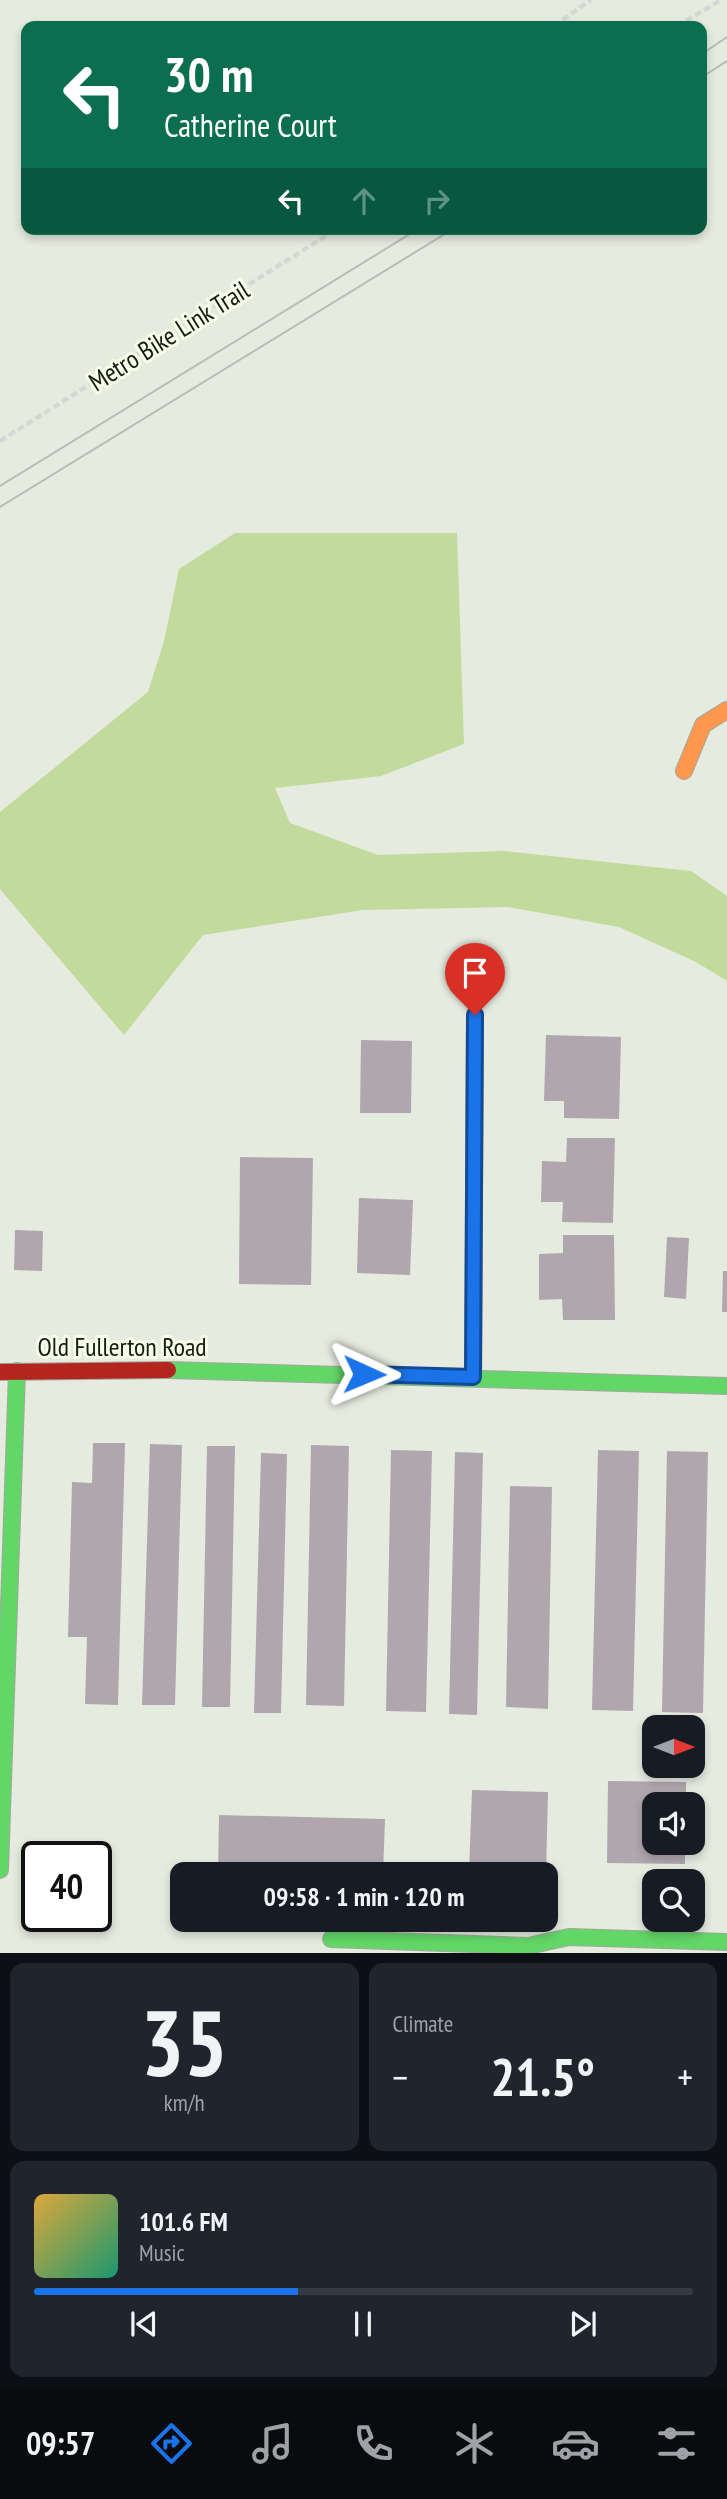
<!DOCTYPE html>
<meta charset="utf-8">
<style>
:root{--surface:#171b24;--page:#20242c;--text:#f1f3f6;--muted:#9ea1a6;--line:#363941;--accent:#1a73e8}
body{margin:0;font-family:"PT Sans Narrow",sans-serif;background:var(--page);color:var(--text);height:100vh;display:flex;flex-direction:column;font-size:26px;white-space:nowrap}
*{box-sizing:border-box;margin:0}
p{font-size:23px;color:var(--muted)}
.icon{flex:none;width:38px;height:38px;fill:none;stroke:currentColor;stroke-width:2;stroke-linecap:round;stroke-linejoin:round}
.map{position:relative;height:1953px;overflow:hidden}
.sheet{display:flex;flex-direction:column;gap:10px;padding:10px;background:#0d0f14;flex:1}
.sheet>*{flex:none}
.banner{position:absolute;left:21px;top:21px;width:686px;height:214px;border-radius:14px;box-shadow:0 4px 10px #0003;background:#0b6e4f;color:#fff;overflow:hidden}
.needle{width:46px;rotate:90deg}
.controls{position:absolute;left:642px;top:1715px;display:grid;gap:14px}
.controls a{display:grid;place-items:center;width:63px;height:63px;border-radius:14px;background:var(--surface);box-shadow:0 4px 10px #0003;font-size:35px}
.speed{position:absolute;left:21px;top:1841px;display:flex;gap:14px;font-size:35px;font-weight:700;text-align:center}
.speed>*{display:grid;place-content:center;width:91px;height:91px;border-radius:50%;background:var(--surface);box-shadow:0 4px 10px #0003;line-height:1}
.speed .limit{border:4px solid #111;border-radius:10px;background:#fff;color:#111}
.pin{position:absolute;display:grid;place-items:center;width:60px;height:60px;color:#fff;margin:-72px -30px;border-radius:50% 50% 50% 0;rotate:-45deg;box-shadow:0 0 7px #0007}
.pin .icon{rotate:45deg}
.me{position:absolute;width:77px;margin:-38px;rotate:91deg;stroke-linejoin:round;filter:drop-shadow(0 0 5px #0008)}
.turn{display:flex;align-items:center;gap:24px;height:147px;padding:0 28px;font-size:32px}
.turn .icon{width:91px;height:91px;stroke-width:2.5}
.turn b{display:block;font-size:49px;line-height:60px}
.lanes{display:flex;align-items:center;height:66px;padding:0 28px;background:#0003;justify-content:center;gap:35px;direction:ltr}
.lanes .off{opacity:.35}
.big{font-size:52px;font-weight:800;line-height:1.1}
.sheet .widget{flex:1;display:flex;flex-direction:column;justify-content:center;gap:10px;min-width:0;padding:0 24px;border-radius:14px;background:var(--page)}
.sheet .dial{align-items:center;gap:0}
.dial b{font-size:91px;line-height:1}
.song{display:flex;align-items:center;gap:21px}
.cover{width:84px;height:84px;border-radius:10px;background:linear-gradient(135deg,hsl(40 70% 55%),hsl(160 70% 35%))}
.played{height:7px;border-radius:4px;background:linear-gradient(90deg,var(--accent) 40%,var(--line) 40%)}
.keys{display:flex;justify-content:space-around;direction:ltr}
.heat{display:flex;justify-content:space-between;align-items:center;font-size:38px;direction:ltr}
.sheet .tiles{flex:1;display:grid;gap:10px;grid-template-columns:1fr 1fr}
.widget:last-child{grid-column:span 2}
.trip{position:absolute;left:170px;top:1862px;width:388px;height:70px;border-radius:14px;background:var(--surface);box-shadow:0 4px 10px #0003;font-weight:800;line-height:70px;text-align:center}
.dock{display:flex;height:112px;justify-content:space-around;align-items:center;background:#090b0e;color:var(--muted)}
.dock .icon{width:49px;height:49px}
.dock .selected{color:var(--accent)}
.dock b{font-size:32px;color:var(--text)}
.map>svg:first-child{display:block}
.water{fill:#c2da9c}
.building{fill:#b0a7ae}
.lines{fill:none;stroke-linecap:round;stroke-linejoin:round}
.fast-casing{stroke:#a3a79f;stroke-width:18}
.slow-casing{stroke:#a3a79f;stroke-width:18}
.jam-casing{stroke:#a3a79f;stroke-width:18}
.path{stroke:#d6d7d4;stroke-width:4.5;stroke-dasharray:7 3.5;stroke-linecap:butt}
.fast{stroke:#63d668;stroke-width:16}
.slow{stroke:#ff974d;stroke-width:16}
.jam{stroke:#b3261e;stroke-width:16}
.tram{stroke:#b9bbb7;stroke-width:2}
.route-casing{stroke:#114b97;stroke-width:18}
.route{stroke:#1a73e8;stroke-width:12}
.labels{text-anchor:middle;stroke-width:6;stroke-linejoin:round;paint-order:stroke}
.street-label{font-size:26px;fill:#181b14;stroke:#f4fde8}
</style>
<div class="map">
<svg width="727" height="1953" viewBox="0 0 727 1953">
<rect width="100%" height="100%" fill="#e6ebe0"/>
<!-- water -->
<path class="water" d="M235 533H457L464 744 381 776 275 788 290 823 378 855 504 851 691 871 727 896V981L696 962 619 927 508 907 363 910 203 935 124 1035 0 889V812L148 692 164 641 179 569Z"/>
<!-- building -->
<path class="building" d="M546 1035 621 1037 619 1119 564 1118V1101H544Z
M361 1040 412 1041 411 1113H360Z
M567 1138H615L613 1223 562 1222 563 1202H541L542 1161 566 1162Z
M240 1157 313 1158 311 1285 239 1284Z
M359 1198 413 1200 410 1275 357 1273Z
M15 1230 43 1231 42 1271 14 1270Z
M563 1235H614L615 1320H563L562 1299 539 1300V1254L563 1253Z
M667 1237 689 1238 686 1299 664 1297Z
M723 1271H727V1312H722Z
M93 1443H125L118 1705 85 1704 87 1637H68L72 1482 92 1483Z
M150 1444 182 1445 175 1705H142Z
M311 1445 349 1446 344 1706 306 1705Z
M207 1446H235L230 1707H202Z
M391 1450 432 1451 426 1712 386 1711Z
M598 1450 639 1451 633 1711 592 1710Z
M667 1451 708 1452 703 1713 662 1712Z
M455 1452 483 1453 477 1715 449 1714Z
M261 1453 287 1454 281 1713H254Z
M510 1486 552 1487 548 1709 506 1707Z
M608 1781 686 1782V1804H654V1843H685V1864L607 1863Z
M472 1790 548 1792 546 1874 469 1872Z
M219 1815 385 1819 383 1874H218Z"/>
<g class="lines">
<defs>
<path id="fast" d="M168 1370 727 1386
M0 1870 17 1371
M331 1939 528 1946 569 1937 727 1942"/>
<path id="slow" d="M684 771 703 725 727 710
M473 1377 475 1015"/>
<path id="jam" d="M0 1372 168 1370"/>
</defs>
<!-- fast casing -->
<use href="#fast" class="fast-casing"/>
<!-- slow casing -->
<use href="#slow" class="slow-casing"/>
<!-- jam casing -->
<use href="#jam" class="jam-casing"/>
<!-- path -->
<path class="path" d="M554 26 591 0
M677 26 721 0
M0 441 337 229"/>
<!-- fast -->
<use href="#fast" class="fast"/>
<!-- slow -->
<use href="#slow" class="slow"/>
<!-- jam -->
<use href="#jam" class="jam"/>
<!-- tram -->
<path class="tram" d="M702 54 727 37
M702 77 727 61
M0 486 418 229
M0 507 453 229"/>
</g>
<g class="lines">
<defs>
<path id="route" d="M364 1374 473 1377 475 1015"/>
</defs>
<!-- route casing -->
<use href="#route" class="route-casing"/>
<!-- route -->
<use href="#route" class="route"/>
</g>
<g class="labels">
<!-- street labels -->
<g class="street-label">
<text transform="translate(169 336) rotate(-32)" y="9">Metro Bike Link Trail</text>
<text x="122" y="1356">Old Fullerton Road</text>
</g>
</g>
</svg>
<div class="controls">
<a><svg class="needle" viewBox="-14 -14 28 28"><path d="M0-13l5 13h-10z" fill="#e53935"/><path d="M0 13l5-13h-10z" fill="#9ea1a6"/></svg></a>
<a><svg class="icon" aria-label="sound" viewBox="0 0 24 24"><path d="M4 9h4l5-4v14l-5-4H4zM17 9q2 3 0 6"/></svg></a>
<a><svg class="icon" aria-label="search" viewBox="0 0 24 24"><circle cx="10" cy="10" r="6"/><path d="M15 15l6 6"/></svg></a>
</div>
<div class="speed"><div class="limit">40</div></div>
<div class="pin" style="left:475px;top:1015px;background:#d93025"><svg class="icon" aria-label="arrive" viewBox="0 0 24 24"><path d="M6 21V4h12l-3 4 3 4H6"/></svg></div>
<svg class="me" style="left:364px;top:1374px" viewBox="-20 -20 40 40"><path d="M0-17L14 15 0 8-14 15z" fill="#1a73e8" stroke="#fff" stroke-width="4"/></svg>
<div class="trip">09:58 · 1 min · 120 m</div>
<div class="banner">
<div class="turn"><svg class="icon" aria-label="left" viewBox="0 0 24 24"><path d="M17 20v-9H6M10 6l-5 5 5 5"/></svg><div><b>30 m</b>Catherine Court</div></div>
<div class="lanes"><svg class="icon" aria-label="left" viewBox="0 0 24 24"><path d="M17 20v-9H6M10 6l-5 5 5 5"/></svg><svg class="icon off" aria-label="ahead" viewBox="0 0 24 24"><path d="M12 20V5M6 11l6-6 6 6"/></svg><svg class="icon off" aria-label="right" viewBox="0 0 24 24"><path d="M7 20v-9h11M14 6l5 5-5 5"/></svg></div>
</div>
</div>
<section class="sheet">
<div class="tiles">
<div class="widget dial"><b>35</b><p>km/h</p></div>
<div class="widget"><p>Climate</p>
<div class="heat"><a>−</a><b class="big">21.5°</b><a>+</a></div>
</div>
<div class="widget">
<div class="song"><i class="cover"></i><div><b>101.6 FM</b><p>Music</p></div></div>
<div class="played"></div>
<div class="keys"><svg class="icon" aria-label="previous" viewBox="0 0 24 24"><path d="M18 5L8 12l10 7zM5 5v14"/></svg><svg class="icon" aria-label="pause" viewBox="0 0 24 24"><path d="M8 5v14M16 5v14"/></svg><svg class="icon" aria-label="next" viewBox="0 0 24 24"><path d="M6 5l10 7-10 7zM19 5v14"/></svg></div>
</div>
</div>
</section>
<nav class="dock">
<b>09:57</b>
<svg class="icon selected" aria-label="directions" viewBox="0 0 24 24"><path d="M12 3l9 9-9 9-9-9zM9 14v-3h6M13 9l2 2-2 2"/></svg>
<svg class="icon" aria-label="music" viewBox="0 0 24 24"><path d="M9 18V5l10-2v13"/><circle cx="6" cy="18" r="3"/><circle cx="16" cy="16" r="3"/></svg>
<svg class="icon" aria-label="phone" viewBox="0 0 24 24"><path d="M5 4h4l2 5-3 2q2 4 5 5l2-3 5 2v4C11 20 4 13 5 4z"/></svg>
<svg class="icon" aria-label="climate" viewBox="0 0 24 24"><path d="M12 3v18M4 7l16 10M4 17L20 7"/></svg>
<svg class="icon" aria-label="car" viewBox="0 0 24 24"><path d="M5 17H2v-5l4-1 3-4h7l3 4 3 1v5h-3M9 17h6M6 11h13"/><circle cx="7" cy="17" r="2"/><circle cx="17" cy="17" r="2"/></svg>
<svg class="icon" aria-label="filters" viewBox="0 0 24 24"><path d="M4 7h16M4 17h16"/><circle cx="9" cy="7" r="2"/><circle cx="15" cy="17" r="2"/></svg>
</nav>
